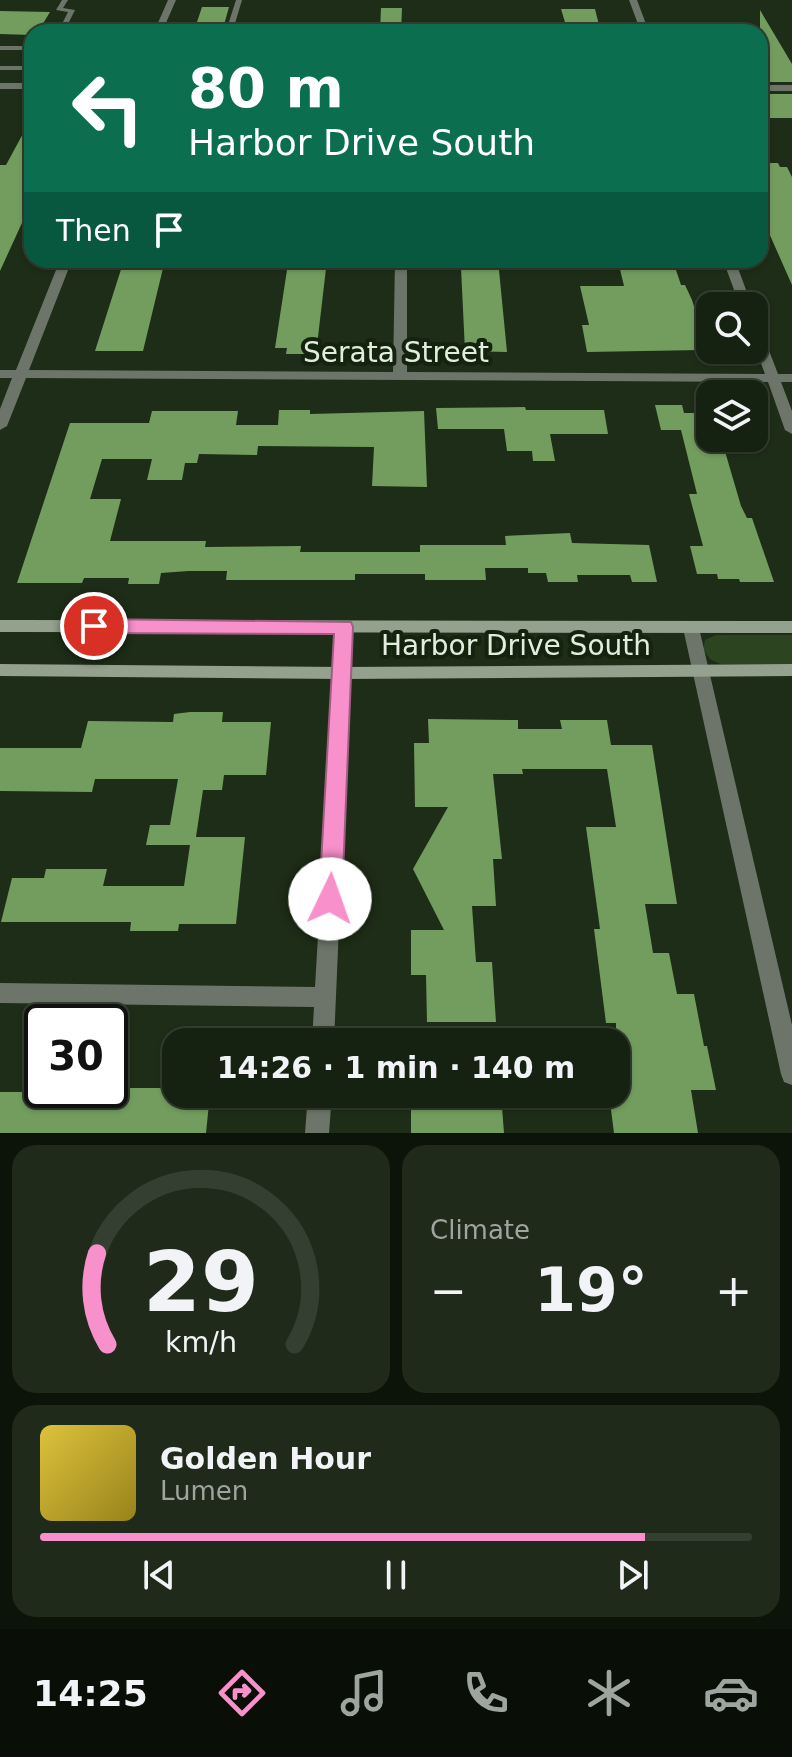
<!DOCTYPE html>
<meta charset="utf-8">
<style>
:root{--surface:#162211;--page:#1f2a1a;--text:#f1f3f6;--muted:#9ea49f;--line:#353f31;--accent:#f890cb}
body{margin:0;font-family:"DejaVu Sans",sans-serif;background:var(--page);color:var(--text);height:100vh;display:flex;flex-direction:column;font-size:30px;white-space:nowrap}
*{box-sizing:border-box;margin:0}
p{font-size:26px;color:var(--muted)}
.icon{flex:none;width:44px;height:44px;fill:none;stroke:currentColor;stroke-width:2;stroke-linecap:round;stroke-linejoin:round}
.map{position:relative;height:1133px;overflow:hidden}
.side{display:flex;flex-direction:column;gap:12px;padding:12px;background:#0c1309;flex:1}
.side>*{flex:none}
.banner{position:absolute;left:24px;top:24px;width:744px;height:244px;border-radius:24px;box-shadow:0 2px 6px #0004,0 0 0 2px var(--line);background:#0b6e4f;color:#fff;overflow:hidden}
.tools{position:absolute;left:696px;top:292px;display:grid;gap:16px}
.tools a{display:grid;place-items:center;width:72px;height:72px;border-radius:16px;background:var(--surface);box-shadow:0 2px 6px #0004,0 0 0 2px var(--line);font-size:40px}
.speed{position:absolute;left:24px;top:1004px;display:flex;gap:16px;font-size:40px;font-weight:700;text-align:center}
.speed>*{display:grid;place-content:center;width:104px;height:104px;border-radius:50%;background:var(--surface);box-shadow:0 2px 6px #0004,0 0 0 2px var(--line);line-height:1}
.speed .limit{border:4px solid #111;border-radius:12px;background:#fff;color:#111}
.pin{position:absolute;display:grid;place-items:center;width:68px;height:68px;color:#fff;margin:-34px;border:4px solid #fff;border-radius:50%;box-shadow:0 2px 8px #0007}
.me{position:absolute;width:88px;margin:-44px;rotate:3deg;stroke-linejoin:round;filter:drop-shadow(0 0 6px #0008)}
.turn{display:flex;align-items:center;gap:28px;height:168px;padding:0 32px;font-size:36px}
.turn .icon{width:104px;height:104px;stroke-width:2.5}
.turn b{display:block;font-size:56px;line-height:68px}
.then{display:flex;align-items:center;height:76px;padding:0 32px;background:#0003;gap:16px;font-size:30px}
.big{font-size:60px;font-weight:700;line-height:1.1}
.side .widget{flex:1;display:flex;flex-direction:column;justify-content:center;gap:12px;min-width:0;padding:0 28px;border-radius:24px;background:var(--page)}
.side .dial{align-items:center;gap:0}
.dial svg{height:208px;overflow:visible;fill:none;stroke:var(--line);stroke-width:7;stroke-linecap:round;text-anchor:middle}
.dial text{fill:var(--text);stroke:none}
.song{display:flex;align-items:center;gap:24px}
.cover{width:96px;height:96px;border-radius:12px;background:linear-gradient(135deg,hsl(50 70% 55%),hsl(50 70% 35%))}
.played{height:8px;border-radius:4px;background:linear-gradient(90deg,var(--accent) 85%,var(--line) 85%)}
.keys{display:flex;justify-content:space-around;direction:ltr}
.heat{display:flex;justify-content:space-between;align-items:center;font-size:44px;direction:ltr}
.side .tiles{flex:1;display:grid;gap:12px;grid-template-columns:1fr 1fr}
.widget:last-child{grid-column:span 2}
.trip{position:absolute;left:162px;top:1028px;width:468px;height:80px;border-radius:24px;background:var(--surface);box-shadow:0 2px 6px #0004,0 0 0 2px var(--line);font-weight:700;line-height:80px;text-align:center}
.dock{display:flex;height:128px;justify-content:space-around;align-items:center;background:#090e07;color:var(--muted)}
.dock .icon{width:56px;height:56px}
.dock .on{color:var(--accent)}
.dock b{font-size:36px;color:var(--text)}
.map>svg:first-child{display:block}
.green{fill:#2c4520}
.building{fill:#739d5f}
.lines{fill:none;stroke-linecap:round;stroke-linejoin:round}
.lane{fill:#6d756a;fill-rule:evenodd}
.street{fill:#6d756a;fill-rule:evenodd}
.secondary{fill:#94a18f;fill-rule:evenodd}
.route{fill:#f890cb;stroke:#a15e84;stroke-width:2}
.labels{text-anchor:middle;stroke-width:8;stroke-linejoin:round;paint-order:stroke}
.street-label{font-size:28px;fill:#e3eddf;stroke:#14230d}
</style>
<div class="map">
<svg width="792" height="1133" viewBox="0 0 792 1133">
<rect width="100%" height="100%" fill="#1e2d17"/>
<!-- green -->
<path class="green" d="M716 635H792V665L720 664 710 659 703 649 705 640Z"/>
<!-- building -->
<path class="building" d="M202 7H229L224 25H196Z
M381 8H402L401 32H380Z
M561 9H595L600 29H597L598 32H568Z
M760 10 792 64V82H760Z
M0 11 50 12 38 32 32 35 0 34Z
M760 94H792V118H760Z
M32 117V201L0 271V165H6Z
M760 163H778L780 167H787L792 177V285L765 224H770L761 204H766L760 191Z
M124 260H165L143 351H95Z
M297 260H327L316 354H286L287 348H275L287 270H296Z
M467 260H498L507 352 465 351 461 268 468 269Z
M618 261H673L681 285H685L692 300 705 341H698L701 350 587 352 582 325H589L580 286H624Z
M655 405H682L684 413H710V448H724L741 506 747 518H752L774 582H740L739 579H718L717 574H697L690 546H703L689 494H697L681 430H661Z
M525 407 526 410H604L608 434H550L555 461H533L532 451H507L504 429H438L436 408Z
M279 410H310V414L424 411 427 487 372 486 374 447 258 446 257 455 199 454 197 463H185L182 480H147L152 459H102L90 499H121L110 541H206L205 547 301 546 300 552H420V545H506L505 536 570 533 572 543 649 545 657 582H632L630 575H577L578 582H548L546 573H528V568H485L486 580H425V574H355V580H226L227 571H188L161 573 159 584H128L129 578H84L82 583H17L70 423H149L152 411H238L236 425H278Z
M190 712H223L222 722H271L266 775H224L222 790H203L196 837H245L236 924H179L178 931H130L131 922H1L12 878H44L46 869H107L103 886H184L190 845H146L150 825H170L178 779H95L92 792 0 791V748H81L88 721 173 722 174 714Z
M428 719 518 720V729H562L560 720H607L611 745H652L677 904H645L653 953H669L677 994H694L704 1046H707L716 1090H691L698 1133H614L609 1094H616V1023H606L594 929H600L586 827H616L607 769H522L523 774H493L502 859H493L496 906H472L476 962H492L496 1022H427L426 975H411V930H444L413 869 448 807H415L414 743H429Z
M110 1088H176V1094H210L206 1133H0V1092H110Z
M430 1094H501L504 1133H411V1100H430Z"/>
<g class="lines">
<!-- lane -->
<path class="lane" d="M62 0H68L63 8 75 10 66 28H227L236 0H242L233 30 230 32H62L59 30 68 12 56 10Z
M0 46H32V50H0Z
M0 66H32V70H0Z"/>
<!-- street -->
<path class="street" d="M168 0H176L162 32H154Z
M629 0H637L649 32H641Z
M0 83H32V89H0Z
M760 85H792V91H760Z
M60 260H72L29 370 393 372 395 260H407V372L765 374 754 345V323L760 327 778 374H792V382H781L792 411V434L785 430 768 382 26 378 7 426 0 430V409L12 378H0V370H16Z
M723 260H735L752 306H740Z
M344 621 350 623 352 627 334 1042H312L314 1007 0 1003V983L315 987 336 627 338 623Z
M691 622 697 624 699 628 792 1025V1085L784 1082 781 1074 683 628 685 624Z
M308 1094H332L329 1133H305Z"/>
<!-- secondary -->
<path class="secondary" d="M0 620 792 621V633L0 632Z
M0 664 342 667 792 664V676L342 679 0 676Z"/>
</g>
<!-- route -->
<path class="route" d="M94 619 351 622 353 627 342 899 338 906 330 909 322 906 319 899 334 634 94 633 84 626Z"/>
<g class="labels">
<!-- street labels -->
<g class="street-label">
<text x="396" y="362">Serata Street</text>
<text x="516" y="655">Harbor Drive South</text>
</g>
</g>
</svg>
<div class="tools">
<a><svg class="icon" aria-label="search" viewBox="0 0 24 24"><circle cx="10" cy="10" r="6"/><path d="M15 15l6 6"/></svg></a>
<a><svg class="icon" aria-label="layers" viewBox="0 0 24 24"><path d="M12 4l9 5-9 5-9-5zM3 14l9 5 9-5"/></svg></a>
</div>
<div class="speed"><div class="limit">30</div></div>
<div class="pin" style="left:94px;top:626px;background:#d93025"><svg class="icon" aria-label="arrive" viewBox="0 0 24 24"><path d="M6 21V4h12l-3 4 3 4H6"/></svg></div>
<svg class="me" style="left:330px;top:899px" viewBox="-20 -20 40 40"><circle r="19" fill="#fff"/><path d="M0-13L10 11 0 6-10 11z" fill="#f890cb"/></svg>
<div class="trip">14:26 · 1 min · 140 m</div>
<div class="banner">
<div class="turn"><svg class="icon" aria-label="left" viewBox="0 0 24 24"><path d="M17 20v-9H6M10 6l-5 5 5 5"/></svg><div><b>80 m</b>Harbor Drive South</div></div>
<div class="then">Then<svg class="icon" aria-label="arrive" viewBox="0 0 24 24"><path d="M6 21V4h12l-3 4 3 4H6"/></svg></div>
</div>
</div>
<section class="side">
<div class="tiles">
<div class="widget dial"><svg viewBox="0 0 100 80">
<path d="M14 69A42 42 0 1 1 86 69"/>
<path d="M14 69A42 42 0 0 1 10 34" stroke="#f890cb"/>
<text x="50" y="56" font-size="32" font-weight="700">29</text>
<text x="50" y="72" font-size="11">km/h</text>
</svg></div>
<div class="widget"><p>Climate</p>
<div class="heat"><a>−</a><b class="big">19°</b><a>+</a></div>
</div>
<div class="widget">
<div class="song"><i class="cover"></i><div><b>Golden Hour</b><p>Lumen</p></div></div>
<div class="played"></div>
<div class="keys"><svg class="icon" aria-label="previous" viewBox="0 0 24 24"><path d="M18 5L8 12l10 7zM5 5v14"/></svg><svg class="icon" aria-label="pause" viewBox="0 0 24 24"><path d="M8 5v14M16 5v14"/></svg><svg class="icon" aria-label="next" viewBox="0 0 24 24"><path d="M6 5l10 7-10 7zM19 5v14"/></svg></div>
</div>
</div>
</section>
<nav class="dock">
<b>14:25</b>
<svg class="icon on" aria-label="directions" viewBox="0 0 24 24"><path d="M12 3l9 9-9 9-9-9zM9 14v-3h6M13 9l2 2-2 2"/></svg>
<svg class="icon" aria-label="music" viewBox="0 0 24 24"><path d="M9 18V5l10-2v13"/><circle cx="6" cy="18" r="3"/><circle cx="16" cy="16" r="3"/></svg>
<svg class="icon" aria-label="phone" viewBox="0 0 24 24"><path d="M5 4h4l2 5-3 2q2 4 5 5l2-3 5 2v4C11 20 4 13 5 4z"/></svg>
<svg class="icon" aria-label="climate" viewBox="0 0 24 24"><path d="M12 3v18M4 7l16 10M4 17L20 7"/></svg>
<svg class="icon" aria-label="car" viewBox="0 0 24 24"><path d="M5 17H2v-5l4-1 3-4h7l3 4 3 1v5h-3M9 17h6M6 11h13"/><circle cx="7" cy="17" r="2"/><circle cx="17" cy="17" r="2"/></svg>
</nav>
